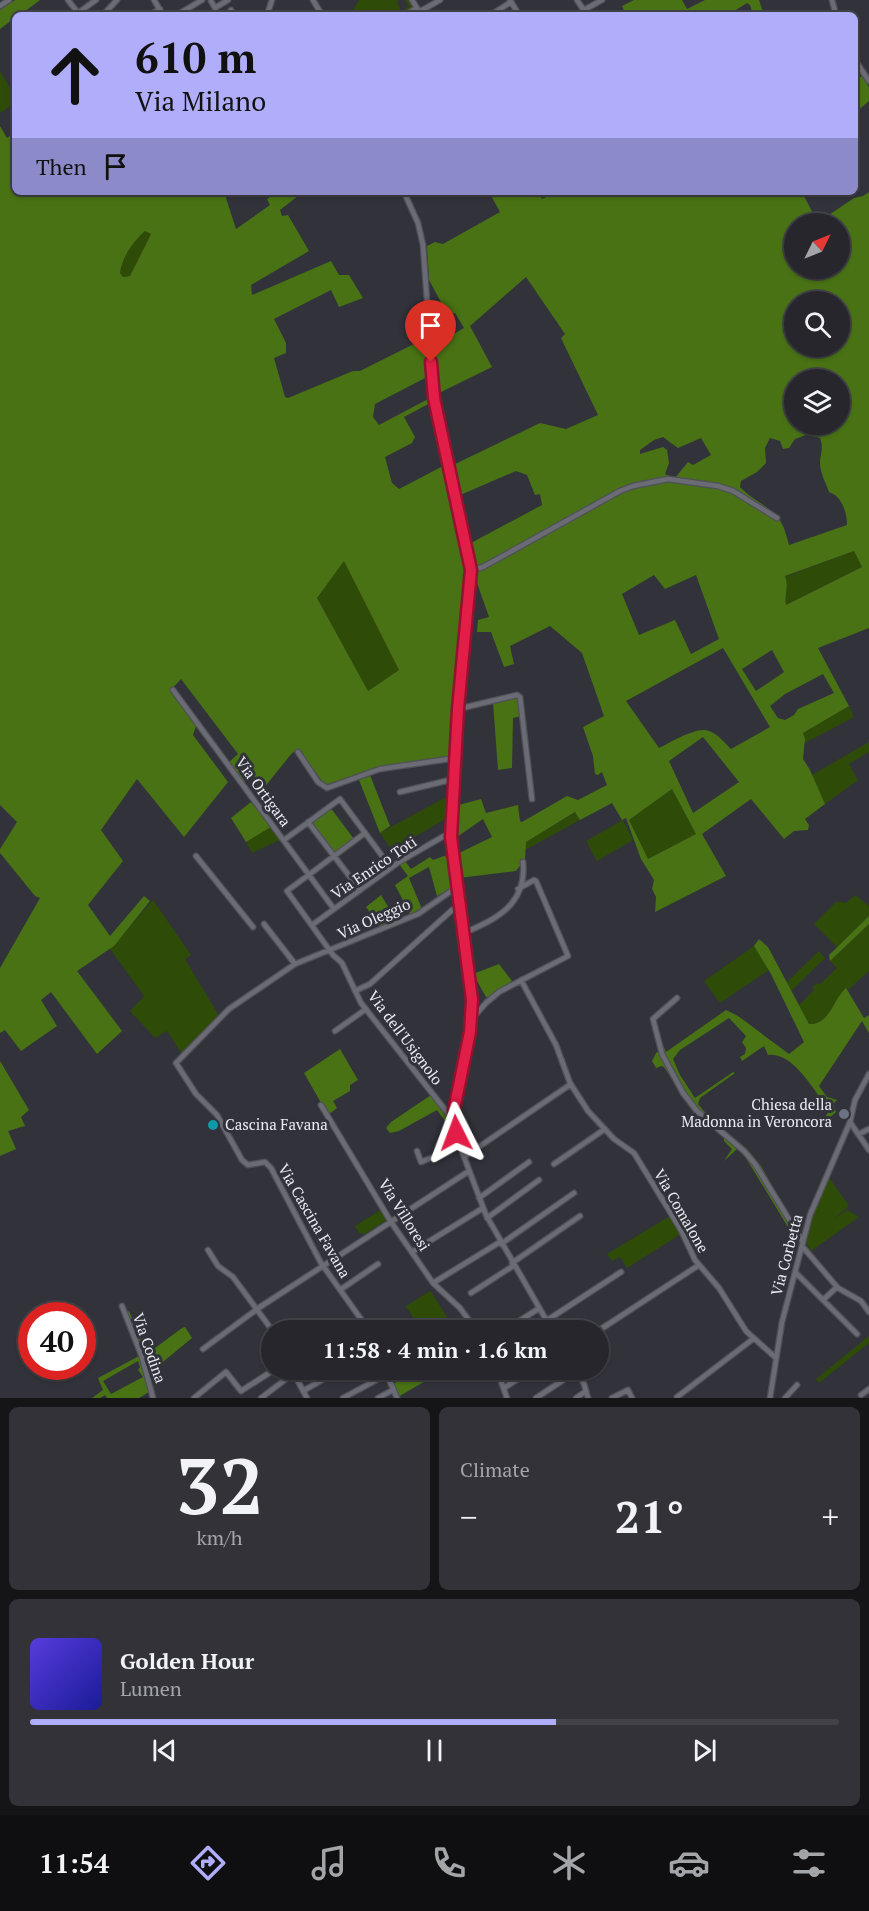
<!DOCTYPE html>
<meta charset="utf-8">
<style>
:root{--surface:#26262c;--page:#323238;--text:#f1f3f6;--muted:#a4a5a9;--line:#424348;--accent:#b0adfa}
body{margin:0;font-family:"PT Serif",serif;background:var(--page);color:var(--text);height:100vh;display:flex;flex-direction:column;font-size:22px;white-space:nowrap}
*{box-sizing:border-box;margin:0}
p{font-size:20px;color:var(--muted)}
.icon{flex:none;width:33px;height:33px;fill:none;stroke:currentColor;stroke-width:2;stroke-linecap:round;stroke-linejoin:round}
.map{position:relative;height:1398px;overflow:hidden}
.panel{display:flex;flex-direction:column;gap:9px;padding:9px;background:#151518;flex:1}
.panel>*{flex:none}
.hud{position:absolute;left:12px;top:12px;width:846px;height:183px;border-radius:9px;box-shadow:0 2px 4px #0004,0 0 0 2px var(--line);background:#b0adfa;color:#111;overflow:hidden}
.needle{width:39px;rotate:47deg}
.tools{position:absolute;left:784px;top:213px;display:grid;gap:12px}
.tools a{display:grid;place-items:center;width:66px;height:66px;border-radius:50%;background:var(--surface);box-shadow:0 2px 4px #0004,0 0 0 2px var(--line);font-size:30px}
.speed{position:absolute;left:18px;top:1302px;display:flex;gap:12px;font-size:30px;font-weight:700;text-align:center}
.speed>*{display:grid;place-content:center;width:78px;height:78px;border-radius:50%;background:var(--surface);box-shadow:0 2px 4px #0004,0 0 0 2px var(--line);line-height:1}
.speed .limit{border:9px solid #d22;background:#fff;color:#111}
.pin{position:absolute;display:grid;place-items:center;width:51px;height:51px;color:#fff;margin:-62px -26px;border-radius:50% 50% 50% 0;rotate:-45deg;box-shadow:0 0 6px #0007}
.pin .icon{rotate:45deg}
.me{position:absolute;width:66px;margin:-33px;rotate:357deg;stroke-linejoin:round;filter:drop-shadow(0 0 4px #0008)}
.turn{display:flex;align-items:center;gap:21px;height:126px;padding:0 24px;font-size:27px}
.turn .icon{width:78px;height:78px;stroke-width:2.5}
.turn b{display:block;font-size:42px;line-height:51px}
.then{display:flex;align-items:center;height:57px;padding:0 24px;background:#0003;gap:12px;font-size:22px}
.big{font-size:45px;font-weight:700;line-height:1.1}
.panel .tile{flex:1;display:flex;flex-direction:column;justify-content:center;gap:9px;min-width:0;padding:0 21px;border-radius:9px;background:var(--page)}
.panel .dial{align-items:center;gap:0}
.dial b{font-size:78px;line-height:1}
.song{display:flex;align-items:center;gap:18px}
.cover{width:72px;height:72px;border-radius:9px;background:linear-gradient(135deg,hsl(250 70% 55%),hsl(240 70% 35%))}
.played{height:6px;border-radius:3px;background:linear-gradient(90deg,var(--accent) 65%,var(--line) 65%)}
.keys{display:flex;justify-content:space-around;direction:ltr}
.heat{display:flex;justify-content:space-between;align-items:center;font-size:33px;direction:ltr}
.panel .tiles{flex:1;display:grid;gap:9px;grid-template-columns:1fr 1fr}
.tile:last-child{grid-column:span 2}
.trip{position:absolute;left:261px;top:1320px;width:348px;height:60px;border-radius:30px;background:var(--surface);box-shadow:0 2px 4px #0004,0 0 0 2px var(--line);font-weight:700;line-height:60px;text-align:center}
.dock{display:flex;height:96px;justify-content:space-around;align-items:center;background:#0f0f12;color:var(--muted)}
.dock .icon{width:42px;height:42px}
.dock .selected{color:var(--accent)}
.dock b{font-size:27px;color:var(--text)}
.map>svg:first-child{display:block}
.green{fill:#2e4c08}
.forest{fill:#487214;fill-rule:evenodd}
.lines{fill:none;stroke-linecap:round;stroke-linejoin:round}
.minor-casing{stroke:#505058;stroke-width:7}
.minor{stroke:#6b6b75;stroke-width:4.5}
.route-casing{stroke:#92132f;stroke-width:15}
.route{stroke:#e11d48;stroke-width:10}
.worship-dot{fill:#6b7280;stroke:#32323b;stroke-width:2}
.culture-dot{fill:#0f9aa8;stroke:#32323b;stroke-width:2}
.labels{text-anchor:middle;stroke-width:6;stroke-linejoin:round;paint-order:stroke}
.street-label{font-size:15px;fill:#ebebf1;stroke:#32323b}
.poi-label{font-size:15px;fill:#ebebf1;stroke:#32323b;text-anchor:end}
</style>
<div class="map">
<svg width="869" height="1398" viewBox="0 0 869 1398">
<rect width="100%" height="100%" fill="#32323b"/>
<!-- green -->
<path class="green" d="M359 0H399L397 2 401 12 409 6 405 0H409L413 6 401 15H354V8Z
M0 71 15 96V103L0 113Z
M145 231 151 234 130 276 123 277 120 273C122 256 133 242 145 231Z
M854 551 862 567 786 605 784 577Z
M344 560 399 670 368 691 317 598Z
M849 706 854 717 805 743 803 733Z
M869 742V752L849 764 858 780 825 804 812 775Z
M672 789 696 834 648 859 629 820Z
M446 797 447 818 392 850 380 833Z
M576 812 580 820 525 850V842Z
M623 820 633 840 597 861 586 841Z
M271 827 280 840 252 853 246 842Z
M855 895 869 906V916L837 947 814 924 837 901 846 903Z
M153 900 191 955 185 959 219 1016 184 1057 167 1031 155 1038 130 1011 144 996 110 949Z
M869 924V971L848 990 846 988C833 999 830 1025 809 1024L798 1006 814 990 812 987 817 983 819 985 837 968 830 961Z
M754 946 769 970 720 1003 704 981Z
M819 951 825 958 790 992 786 983Z
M828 1176 849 1206 833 1220 847 1210 859 1217 811 1251 805 1241 815 1208Z
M382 1209 388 1219 365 1234 359 1233 355 1226Z
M670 1216 681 1234 627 1268 620 1257 612 1261 607 1254Z
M430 1291 432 1293 455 1330H421L406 1306Z
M869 1336V1343L819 1383 816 1379Z"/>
<!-- forest -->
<path class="forest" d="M15 0H40L20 15H15V18L0 29V10Z
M634 0H682L687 9 705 0H759L764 15H753L750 5 747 3 728 15H649L647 11 640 15H626L622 6Z
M862 76 869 87V101L855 113V81Z
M0 126 7 138 15 132V192H228L226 198 236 229 270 205 267 199 277 192H303L280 210 282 216 288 215 309 251 251 285 252 295 331 261 339 275H349L363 298 339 307 331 290 274 319 286 343V353L274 358 285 397 288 398 353 371H360L424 339 429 376 375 404 373 417 379 425 430 398 432 402 404 417 415 437 412 443 385 457 392 483 399 489 445 465 454 497 468 574 453 756 379 767 325 785 299 750 292 753 263 789 252 776 244 782 228 763 238 754 181 679 170 691 196 726 193 735 228 782 184 837 137 779 101 830 123 861 88 905 110 936 144 896 150 901 114 946 77 971 122 1031 97 1054 51 992 41 1000 57 1026 21 1051 5 1030 0 1033V968L40 898 35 896 0 853V849L17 822 0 805ZM145 231 151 234 130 276 123 277 120 273C122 257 133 242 145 231ZM344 561 399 670 368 691 317 598Z
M489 192H538L542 199 557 192H811L804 196 815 217 820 221 854 198 863 196 869 192V628L818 648 849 706 803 733 805 739 803 759 810 770 825 804 805 819 809 825 808 830 794 831 784 839 751 799 702 834 726 876 655 912 656 897 652 889 654 880 641 859 626 818 622 820 612 803 580 820 575 812 526 842 525 859 516 871 459 878 455 855 492 837 483 819 454 839 455 806 481 799 486 813 518 805 520 821 522 822 567 796 578 800 607 785 602 772 598 775 595 774 593 756 583 727 604 716 582 653 550 626 510 646 514 664 504 667 491 632H477L478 620 489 617 476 580 469 544 542 505 540 494 535 495 527 475 516 471 458 496 451 466 540 423 566 429 598 415 561 338 565 334 526 277 470 326 492 367 437 394 432 346 464 328 455 313 448 315 429 280 427 246 435 242 443 244 500 212ZM795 224H840V268H795ZM795 302H840V346H795ZM795 380H840V424H795ZM806 435 820 438C824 448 820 454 820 463 820 473 826 483 829 492 842 496 847 513 847 525L789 545C787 538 785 529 781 522 772 507 752 500 740 487L741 481 757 472 766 463 765 448 770 438 780 441 783 449 789 448 795 439ZM663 437 678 448 701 438 711 455 693 465 688 462 675 478 665 474 669 463 667 450 663 447 640 454V450L654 440ZM854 551 862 567 786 605C784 595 789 587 785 576ZM654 575 665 589 696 575 719 639 691 654 675 620 639 635 622 594ZM723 648 770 727 731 749C725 743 718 734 709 731 697 726 670 743 659 748L626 701ZM772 650 784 672 756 691 742 669ZM823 674 834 693 798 709 794 715 785 720 778 718 770 706 785 694ZM703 737 739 782 693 813 669 761ZM672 789 696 834 648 859 629 820Z
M516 696 520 699 521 716 513 718 512 768 498 770 493 703Z
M370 775 390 826 380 833 359 780Z
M251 802 271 827 246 842 231 818Z
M330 807 354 839 334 853 312 825V822Z
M444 856 450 858 454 886 437 896 429 867 409 878 422 909 410 914 395 885 408 876 399 864 405 861 411 869 430 857 433 860Z
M381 895 397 921 380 927 366 907Z
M869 916V924L830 961 829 955Z
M759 939 768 947 809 1024C830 1025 833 999 846 988L864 1018 869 1015V1033L862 1021 819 1086 827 1097 837 1100 833 1104 836 1112 827 1120V1126L825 1127 821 1123 829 1111C816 1093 793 1051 768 1055L764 1046 742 1061 740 1057 745 1054 746 1048 742 1042 746 1036 729 1018 680 1050 673 1059 680 1075 695 1098 733 1072 735 1073 700 1098 698 1104 708 1116 748 1150 761 1166 791 1219 797 1239 794 1237 746 1158 748 1155 737 1149 724 1161 732 1149 724 1141V1134L712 1125H706L695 1115 664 1067 661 1066 656 1068 652 1061 656 1053 662 1049 659 1036 666 1052 726 1010 738 1016 789 1054 804 1042 771 974 754 946Z
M499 964 512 981 490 997H486L473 974Z
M340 1049 358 1080 350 1085V1091L333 1101 337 1108 328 1115 304 1073Z
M0 1061 29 1110 21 1117 25 1126 8 1131 16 1149 0 1156Z
M431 1095 449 1120 445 1121 437 1110 399 1131 390 1133 386 1128 391 1122Z
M129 1311 147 1354 182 1328 185 1327 192 1338 147 1375 125 1314Z
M139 1356 149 1392 139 1398H107L105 1395 100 1398H92L103 1390 98 1378ZM138 1361 140 1367 138 1370 143 1377 111 1394 103 1381Z
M419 1370H444L398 1397 393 1384Z"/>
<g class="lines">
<defs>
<path id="minor" d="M68 0 78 13 96 0
M154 0 163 15
M313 0 322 15
M412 0 420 13
M510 0 519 15
M577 0 587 15
M832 0 836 15
M211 1 215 8 228 0
M0 6 9 0
M231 10 233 15
M584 10 602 0
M419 12 440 0
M103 15 117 0
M150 15 160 9
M177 15 202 0
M267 15 272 0
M405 15 417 8
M469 15H470
M491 15 511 2
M855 60 869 81
M404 192 418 223 423 245 434 398 471 570 458 709 451 837 470 983 471 1012 468 1039 455 1101 454 1121 460 1146 486 1215 552 1330
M471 570 483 567 620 491 633 486 668 479 718 486 733 491 777 518
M173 690 334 909
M458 709 517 695 520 697 532 799
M298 752 318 782 327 788 380 769 456 758
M400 792 454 779
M308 822 360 890
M365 833 287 891 333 955 342 963 361 1003 454 1121
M284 840 340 799 391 868
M196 856 253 927
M264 924 295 964
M312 925 399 862 444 836 451 835
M464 933C496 919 527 905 523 862
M521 980 556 1045 570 1083 588 1111 614 1139 634 1153 681 1230 695 1260 719 1288 746 1331 776 1358
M355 991 370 984 452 910 460 906
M677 998 653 1019 662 1054 683 1093 697 1111 744 1151 755 1164 803 1242
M471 1020 486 1003 499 992 568 956 536 881 534 880 518 889
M335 1031 366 1009
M321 1105 391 1222 433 1283 460 1308 476 1330
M850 1122 869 1150
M859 1134 869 1129
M417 1151 421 1162 460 1146
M464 1157 571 1084
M554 1164 605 1129
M479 1198 529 1162
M487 1218 539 1180
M501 1244 574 1193
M802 1246 838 1288 861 1301 869 1312
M208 1250 218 1266 233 1277 272 1330
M412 1252 483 1208
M512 1263 580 1216
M796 1273 857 1334
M433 1283 500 1242
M340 1290 378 1264
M471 1293 513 1266
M823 1300 837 1287
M122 1306 142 1357 153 1398
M546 1321 621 1272
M368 1329 321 1263 271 1168 265 1162 248 1165 242 1160 217 1115 196 1094 176 1063 229 1009 295 964 418 914 457 887
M354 1330 364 1324
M462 1330 472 1325
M505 1330 538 1309
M598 1331 699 1265
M203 1349 260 1307 469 1171
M292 1370 307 1398
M385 1370 397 1398
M497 1370 507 1398
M576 1370 584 1384 588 1398
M296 1376 307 1370
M504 1388 532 1370
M303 1391 339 1370
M861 1395 869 1389
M677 1397 753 1339
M194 1398 226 1372 241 1391 274 1370
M261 1398 294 1373
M343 1398 395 1370
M378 1398 393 1390
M536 1398 577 1371
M576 1398 586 1391
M612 1398 628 1390 632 1398
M770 1398 782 1322 810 1215 850 1122 855 1100 869 1074
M785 1398 797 1385"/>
</defs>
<!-- minor casing -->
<use href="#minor" class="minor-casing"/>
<!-- minor -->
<use href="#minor" class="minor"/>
</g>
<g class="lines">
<defs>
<path id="route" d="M431 362 434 398 471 570 458 709 451 837 472 1000 470 1032 454 1110 456 1133"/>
</defs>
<!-- route casing -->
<use href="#route" class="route-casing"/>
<!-- route -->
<use href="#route" class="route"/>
</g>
<!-- markers -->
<circle class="worship-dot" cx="844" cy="1114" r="6"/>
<circle class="culture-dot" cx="213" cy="1125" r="6"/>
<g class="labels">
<!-- street labels -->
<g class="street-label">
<text transform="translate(263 792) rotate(54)" y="5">Via Ortigara</text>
<text transform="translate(374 868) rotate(-34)" y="5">Via Enrico Toti</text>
<text transform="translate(374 919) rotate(-24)" y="5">Via Oleggio</text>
<text transform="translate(405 1038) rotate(53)" y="5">Via dell'Usignolo</text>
<text transform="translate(681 1211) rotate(60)" y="5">Via Comalone</text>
<text transform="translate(404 1215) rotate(58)" y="5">Via Villoresi</text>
<text transform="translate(314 1221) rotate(60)" y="5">Via Cascina Favana</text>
<text transform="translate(787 1255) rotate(-75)" y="5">Via Corbetta</text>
<text transform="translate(149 1348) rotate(71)" y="5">Via Codina</text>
</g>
<!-- poi labels -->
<g class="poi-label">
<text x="832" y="1110">Chiesa della<tspan x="832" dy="17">Madonna in Veroncora</tspan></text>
<text x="225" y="1130" text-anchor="start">Cascina Favana</text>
</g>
</g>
</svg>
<div class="tools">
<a><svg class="needle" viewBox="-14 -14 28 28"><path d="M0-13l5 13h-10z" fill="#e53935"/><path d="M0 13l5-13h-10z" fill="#a4a5a9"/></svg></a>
<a><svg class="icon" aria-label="search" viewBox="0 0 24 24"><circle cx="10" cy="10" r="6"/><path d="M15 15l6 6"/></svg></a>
<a><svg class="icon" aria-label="layers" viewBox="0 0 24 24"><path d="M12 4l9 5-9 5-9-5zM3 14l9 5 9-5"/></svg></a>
</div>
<div class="speed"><div class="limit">40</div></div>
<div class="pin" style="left:431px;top:362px;background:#d93025"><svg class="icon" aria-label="arrive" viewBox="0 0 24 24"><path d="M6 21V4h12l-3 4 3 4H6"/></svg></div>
<svg class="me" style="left:456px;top:1133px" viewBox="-20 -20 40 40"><path d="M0-17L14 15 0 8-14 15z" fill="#e11d48" stroke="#fff" stroke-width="4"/></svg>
<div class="trip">11:58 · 4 min · 1.6 km</div>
<div class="hud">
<div class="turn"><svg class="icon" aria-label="ahead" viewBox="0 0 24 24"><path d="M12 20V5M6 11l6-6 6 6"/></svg><div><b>610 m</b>Via Milano</div></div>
<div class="then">Then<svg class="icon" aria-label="arrive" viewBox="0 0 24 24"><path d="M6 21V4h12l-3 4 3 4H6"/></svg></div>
</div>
</div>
<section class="panel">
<div class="tiles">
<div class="tile dial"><b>32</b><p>km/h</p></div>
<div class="tile"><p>Climate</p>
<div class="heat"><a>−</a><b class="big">21°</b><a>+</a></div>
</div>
<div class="tile">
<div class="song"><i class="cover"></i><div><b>Golden Hour</b><p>Lumen</p></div></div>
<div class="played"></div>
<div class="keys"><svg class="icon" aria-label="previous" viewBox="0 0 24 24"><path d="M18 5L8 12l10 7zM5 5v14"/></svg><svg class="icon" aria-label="pause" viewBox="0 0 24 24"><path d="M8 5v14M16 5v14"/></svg><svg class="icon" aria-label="next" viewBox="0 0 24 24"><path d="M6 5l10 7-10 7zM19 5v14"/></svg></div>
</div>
</div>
</section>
<nav class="dock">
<b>11:54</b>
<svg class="icon selected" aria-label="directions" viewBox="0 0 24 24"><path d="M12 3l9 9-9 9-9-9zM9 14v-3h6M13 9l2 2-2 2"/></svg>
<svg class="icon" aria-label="music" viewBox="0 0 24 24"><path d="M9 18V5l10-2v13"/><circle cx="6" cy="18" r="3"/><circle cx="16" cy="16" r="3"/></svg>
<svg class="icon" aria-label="phone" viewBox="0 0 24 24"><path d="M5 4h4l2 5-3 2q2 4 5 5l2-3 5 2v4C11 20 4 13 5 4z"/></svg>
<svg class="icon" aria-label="climate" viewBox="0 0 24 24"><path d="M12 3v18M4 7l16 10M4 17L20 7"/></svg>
<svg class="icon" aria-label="car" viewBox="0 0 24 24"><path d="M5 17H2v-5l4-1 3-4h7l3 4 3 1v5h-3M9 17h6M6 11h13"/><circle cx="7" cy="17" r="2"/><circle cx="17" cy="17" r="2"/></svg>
<svg class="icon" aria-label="filters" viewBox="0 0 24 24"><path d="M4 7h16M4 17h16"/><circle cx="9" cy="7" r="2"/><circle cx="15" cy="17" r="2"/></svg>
</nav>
